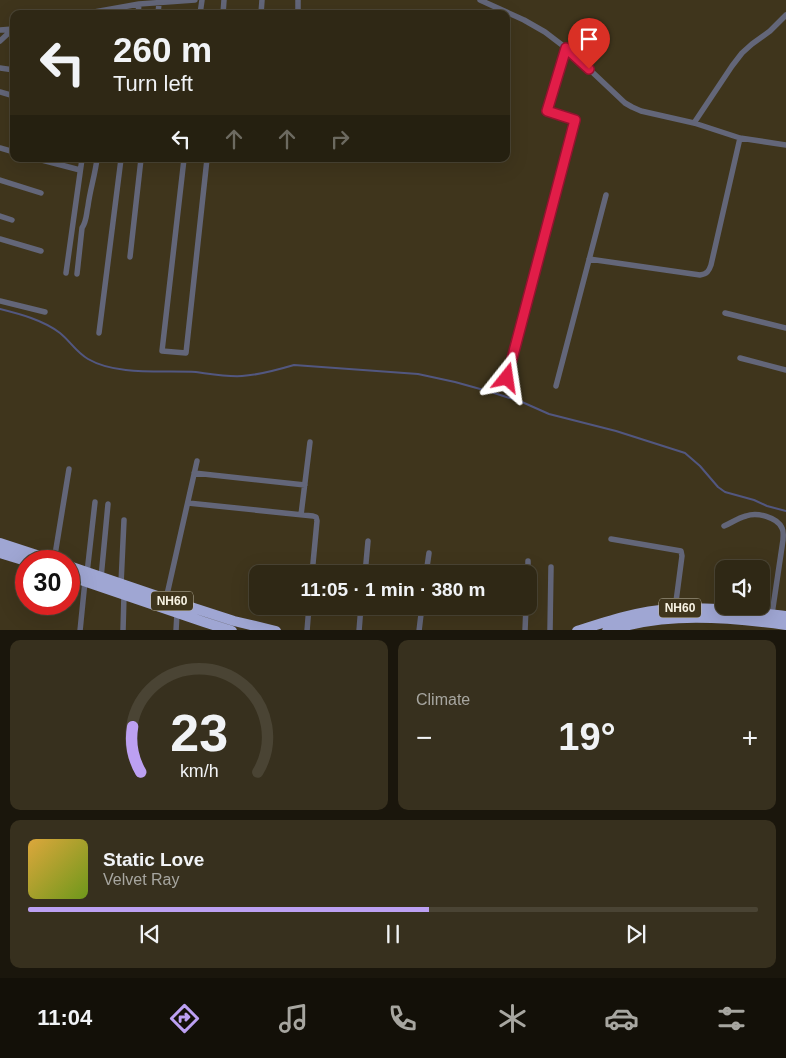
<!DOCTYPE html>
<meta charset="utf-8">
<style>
:root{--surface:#2f2815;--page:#37301e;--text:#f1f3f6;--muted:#a7a6a0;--line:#4a4434;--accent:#bca0f2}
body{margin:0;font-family:Helvetica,sans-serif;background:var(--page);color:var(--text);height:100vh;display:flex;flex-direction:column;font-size:19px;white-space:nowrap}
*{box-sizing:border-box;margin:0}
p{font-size:16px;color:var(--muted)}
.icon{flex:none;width:28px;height:28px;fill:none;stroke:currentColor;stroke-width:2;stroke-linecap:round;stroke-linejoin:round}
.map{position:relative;height:630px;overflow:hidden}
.panel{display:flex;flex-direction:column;gap:10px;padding:10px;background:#1a160c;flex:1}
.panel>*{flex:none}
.guide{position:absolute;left:10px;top:10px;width:500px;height:152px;border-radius:10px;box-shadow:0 5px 20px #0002,0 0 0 1px var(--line);background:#2f2815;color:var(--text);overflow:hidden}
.fabs{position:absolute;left:715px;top:560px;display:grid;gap:10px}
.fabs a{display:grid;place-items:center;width:55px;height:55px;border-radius:10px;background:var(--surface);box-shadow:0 5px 20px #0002,0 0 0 1px var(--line);font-size:25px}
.speed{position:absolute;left:15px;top:550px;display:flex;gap:10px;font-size:25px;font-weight:700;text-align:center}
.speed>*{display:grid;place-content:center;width:65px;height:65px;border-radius:50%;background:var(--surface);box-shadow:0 5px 20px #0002,0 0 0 1px var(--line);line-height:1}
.speed .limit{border:8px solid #d22;background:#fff;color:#111}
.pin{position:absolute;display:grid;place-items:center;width:42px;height:42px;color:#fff;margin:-51px -21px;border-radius:50% 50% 50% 0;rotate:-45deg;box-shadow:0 0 5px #0007}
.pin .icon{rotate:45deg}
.me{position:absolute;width:55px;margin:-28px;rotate:15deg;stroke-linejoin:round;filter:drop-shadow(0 0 4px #0008)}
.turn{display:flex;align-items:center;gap:18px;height:105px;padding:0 20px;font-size:22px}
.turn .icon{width:65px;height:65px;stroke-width:2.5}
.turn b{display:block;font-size:35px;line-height:42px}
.lanes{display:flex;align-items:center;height:48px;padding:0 20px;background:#0003;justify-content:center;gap:25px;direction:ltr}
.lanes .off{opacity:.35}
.big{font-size:38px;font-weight:800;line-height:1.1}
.panel .card{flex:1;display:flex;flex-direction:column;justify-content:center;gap:8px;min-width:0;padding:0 18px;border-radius:10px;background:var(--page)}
.panel .dial{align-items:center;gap:0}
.dial svg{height:130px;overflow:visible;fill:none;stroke:var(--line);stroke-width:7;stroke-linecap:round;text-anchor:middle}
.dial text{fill:var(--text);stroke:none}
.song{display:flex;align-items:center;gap:15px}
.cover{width:60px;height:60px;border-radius:8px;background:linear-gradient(135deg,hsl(40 70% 55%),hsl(80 70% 35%))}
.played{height:5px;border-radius:2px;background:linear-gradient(90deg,var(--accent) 55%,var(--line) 55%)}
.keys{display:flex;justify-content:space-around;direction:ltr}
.heat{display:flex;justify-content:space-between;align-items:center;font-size:28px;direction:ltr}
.panel .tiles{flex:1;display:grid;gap:10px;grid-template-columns:1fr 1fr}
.card:last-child{grid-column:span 2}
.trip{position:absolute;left:249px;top:565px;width:288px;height:50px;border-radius:10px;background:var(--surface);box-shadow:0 5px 20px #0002,0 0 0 1px var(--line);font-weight:800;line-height:50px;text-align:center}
.tab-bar{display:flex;height:80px;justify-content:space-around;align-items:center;background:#131008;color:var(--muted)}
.tab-bar .icon{width:35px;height:35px}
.tab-bar .selected{color:var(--accent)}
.tab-bar b{font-size:22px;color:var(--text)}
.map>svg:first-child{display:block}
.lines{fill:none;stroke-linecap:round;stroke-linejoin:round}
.stream{stroke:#525780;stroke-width:2}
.street{stroke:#636679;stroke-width:5.5}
.highway{stroke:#9fa6d3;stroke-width:10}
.route-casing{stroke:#92132f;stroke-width:12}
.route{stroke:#e11d48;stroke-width:9}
.labels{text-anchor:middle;stroke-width:5;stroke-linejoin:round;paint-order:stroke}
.shield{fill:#3f351c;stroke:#c0baa7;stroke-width:1}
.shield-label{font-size:12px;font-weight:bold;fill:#f8f3e3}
</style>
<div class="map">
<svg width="786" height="631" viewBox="0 0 786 631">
<rect width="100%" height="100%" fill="#3f351c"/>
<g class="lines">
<!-- stream -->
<path class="stream" d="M0 309C20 314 43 320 60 333 70 341 76 352 88 359 117 376 163 370 196 372 211 374 227 377 242 376 260 375 277 370 294 365L418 374 455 382 491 392 522 402 549 414 616 431 685 453 700 466 718 487 725 492 754 500 767 506 786 511"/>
<!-- street -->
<path class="street" d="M480 0 524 20 545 32 562 45 589 69 625 103 632 107 641 111 694 123 740 138 786 145
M83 14 139 4 195 0
M138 14 139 4
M158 14 159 3
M200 14 202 0
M223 14 224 0
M261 14 262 0
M298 14V0
M0 30 13 29
M0 41 13 29
M0 68 14 70
M0 92 14 96
M694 123 732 66 742 53 752 44 770 31 786 15
M0 148 14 152
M38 159 80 170
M184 159 162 351 186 353 207 159
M0 180 41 193
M0 216 12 220
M0 239 41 251
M130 257 141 159
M589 259 700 275C707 274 709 271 711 265L740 138
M66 273 82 159
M77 274 82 228C87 220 86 215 88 206 90 190 95 175 97 159
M0 301 45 312
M725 313 786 328
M99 333 121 159
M740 358 786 370
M507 377 575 120 547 111 566 48
M556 386 606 195
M194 473 305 485
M188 503 313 516 316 517 317 521 312 574
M301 515 310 442
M724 526C731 523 738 518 746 516 757 512 777 517 782 528 784 532 783 536 783 540L772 614
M611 539 681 551 682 556 675 609
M54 561 69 469
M87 573 95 502
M365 574 368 541
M426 574 429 553
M101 578 108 504
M528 581V561
M121 584 124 520
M166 599 197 461
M80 631 85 581
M123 631 124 595
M176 631 177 613
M307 631 309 606
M359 631 361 606
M419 631 422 606
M525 631 526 606
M550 631 551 567"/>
<!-- highway -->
<path class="highway" d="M0 543 55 561
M0 553 26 561
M69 566 166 599 234 621 276 631
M69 576 204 622 232 631
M577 631C608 621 638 611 671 609 709 606 748 612 786 616
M607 631C666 612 725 617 786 625"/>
</g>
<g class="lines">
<defs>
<path id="route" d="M507 378 575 120 547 111 566 48 589 69"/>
</defs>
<!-- route casing -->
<use href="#route" class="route-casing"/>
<!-- route -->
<use href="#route" class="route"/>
</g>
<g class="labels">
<!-- shield labels -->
<g class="shield">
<rect x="151" y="591.5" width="42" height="19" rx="4"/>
<rect x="659" y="598.5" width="42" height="19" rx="4"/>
</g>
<g class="shield-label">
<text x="172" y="605">NH60</text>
<text x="680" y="612">NH60</text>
</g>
</g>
</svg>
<div class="fabs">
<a><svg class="icon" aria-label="sound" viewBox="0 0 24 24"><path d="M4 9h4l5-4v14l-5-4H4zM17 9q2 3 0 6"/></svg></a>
</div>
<div class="speed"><div class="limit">30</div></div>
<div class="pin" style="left:589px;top:69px;background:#d93025"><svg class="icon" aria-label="arrive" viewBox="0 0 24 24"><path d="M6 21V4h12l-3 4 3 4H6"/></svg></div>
<svg class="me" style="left:507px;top:378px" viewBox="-20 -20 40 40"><path d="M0-17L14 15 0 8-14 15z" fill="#e11d48" stroke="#fff" stroke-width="4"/></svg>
<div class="trip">11:05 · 1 min · 380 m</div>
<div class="guide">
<div class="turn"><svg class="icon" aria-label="left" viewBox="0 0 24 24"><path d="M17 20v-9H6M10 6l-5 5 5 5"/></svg><div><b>260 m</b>Turn left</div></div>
<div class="lanes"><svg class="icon" aria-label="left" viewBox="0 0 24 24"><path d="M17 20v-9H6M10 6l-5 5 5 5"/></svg><svg class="icon off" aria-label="ahead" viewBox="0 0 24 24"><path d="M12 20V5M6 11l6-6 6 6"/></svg><svg class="icon off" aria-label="ahead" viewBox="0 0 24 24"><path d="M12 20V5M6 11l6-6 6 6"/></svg><svg class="icon off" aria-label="right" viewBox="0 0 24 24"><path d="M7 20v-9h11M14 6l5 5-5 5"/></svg></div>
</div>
</div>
<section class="panel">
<div class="tiles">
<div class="card dial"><svg viewBox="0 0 100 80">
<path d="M14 69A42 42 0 1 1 86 69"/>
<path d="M14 69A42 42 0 0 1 9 41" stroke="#bca0f2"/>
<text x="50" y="56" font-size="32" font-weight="700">23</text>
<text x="50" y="72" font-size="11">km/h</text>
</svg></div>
<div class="card"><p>Climate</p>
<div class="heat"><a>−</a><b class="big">19°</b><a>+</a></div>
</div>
<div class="card">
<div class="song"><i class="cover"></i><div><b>Static Love</b><p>Velvet Ray</p></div></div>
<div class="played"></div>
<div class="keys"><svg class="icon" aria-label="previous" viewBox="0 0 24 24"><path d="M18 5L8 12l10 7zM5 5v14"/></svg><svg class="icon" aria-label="pause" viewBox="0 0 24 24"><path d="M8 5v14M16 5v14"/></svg><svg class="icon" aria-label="next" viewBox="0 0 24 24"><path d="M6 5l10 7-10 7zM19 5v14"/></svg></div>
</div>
</div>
</section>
<nav class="tab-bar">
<b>11:04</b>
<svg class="icon selected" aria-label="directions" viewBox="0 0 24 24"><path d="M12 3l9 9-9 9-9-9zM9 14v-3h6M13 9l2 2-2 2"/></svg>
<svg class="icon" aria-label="music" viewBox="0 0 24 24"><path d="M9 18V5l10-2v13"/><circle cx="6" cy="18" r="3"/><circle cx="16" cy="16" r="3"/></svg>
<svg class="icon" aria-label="phone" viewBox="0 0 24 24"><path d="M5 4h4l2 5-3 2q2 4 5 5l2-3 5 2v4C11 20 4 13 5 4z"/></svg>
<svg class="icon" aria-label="climate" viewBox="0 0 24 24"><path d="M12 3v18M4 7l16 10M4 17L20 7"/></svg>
<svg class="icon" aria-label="car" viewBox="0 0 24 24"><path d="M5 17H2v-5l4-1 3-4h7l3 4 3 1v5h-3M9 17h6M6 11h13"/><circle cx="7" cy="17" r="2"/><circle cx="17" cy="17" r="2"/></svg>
<svg class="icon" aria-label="filters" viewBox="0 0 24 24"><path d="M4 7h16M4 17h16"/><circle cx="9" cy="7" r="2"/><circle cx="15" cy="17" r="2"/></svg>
</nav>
